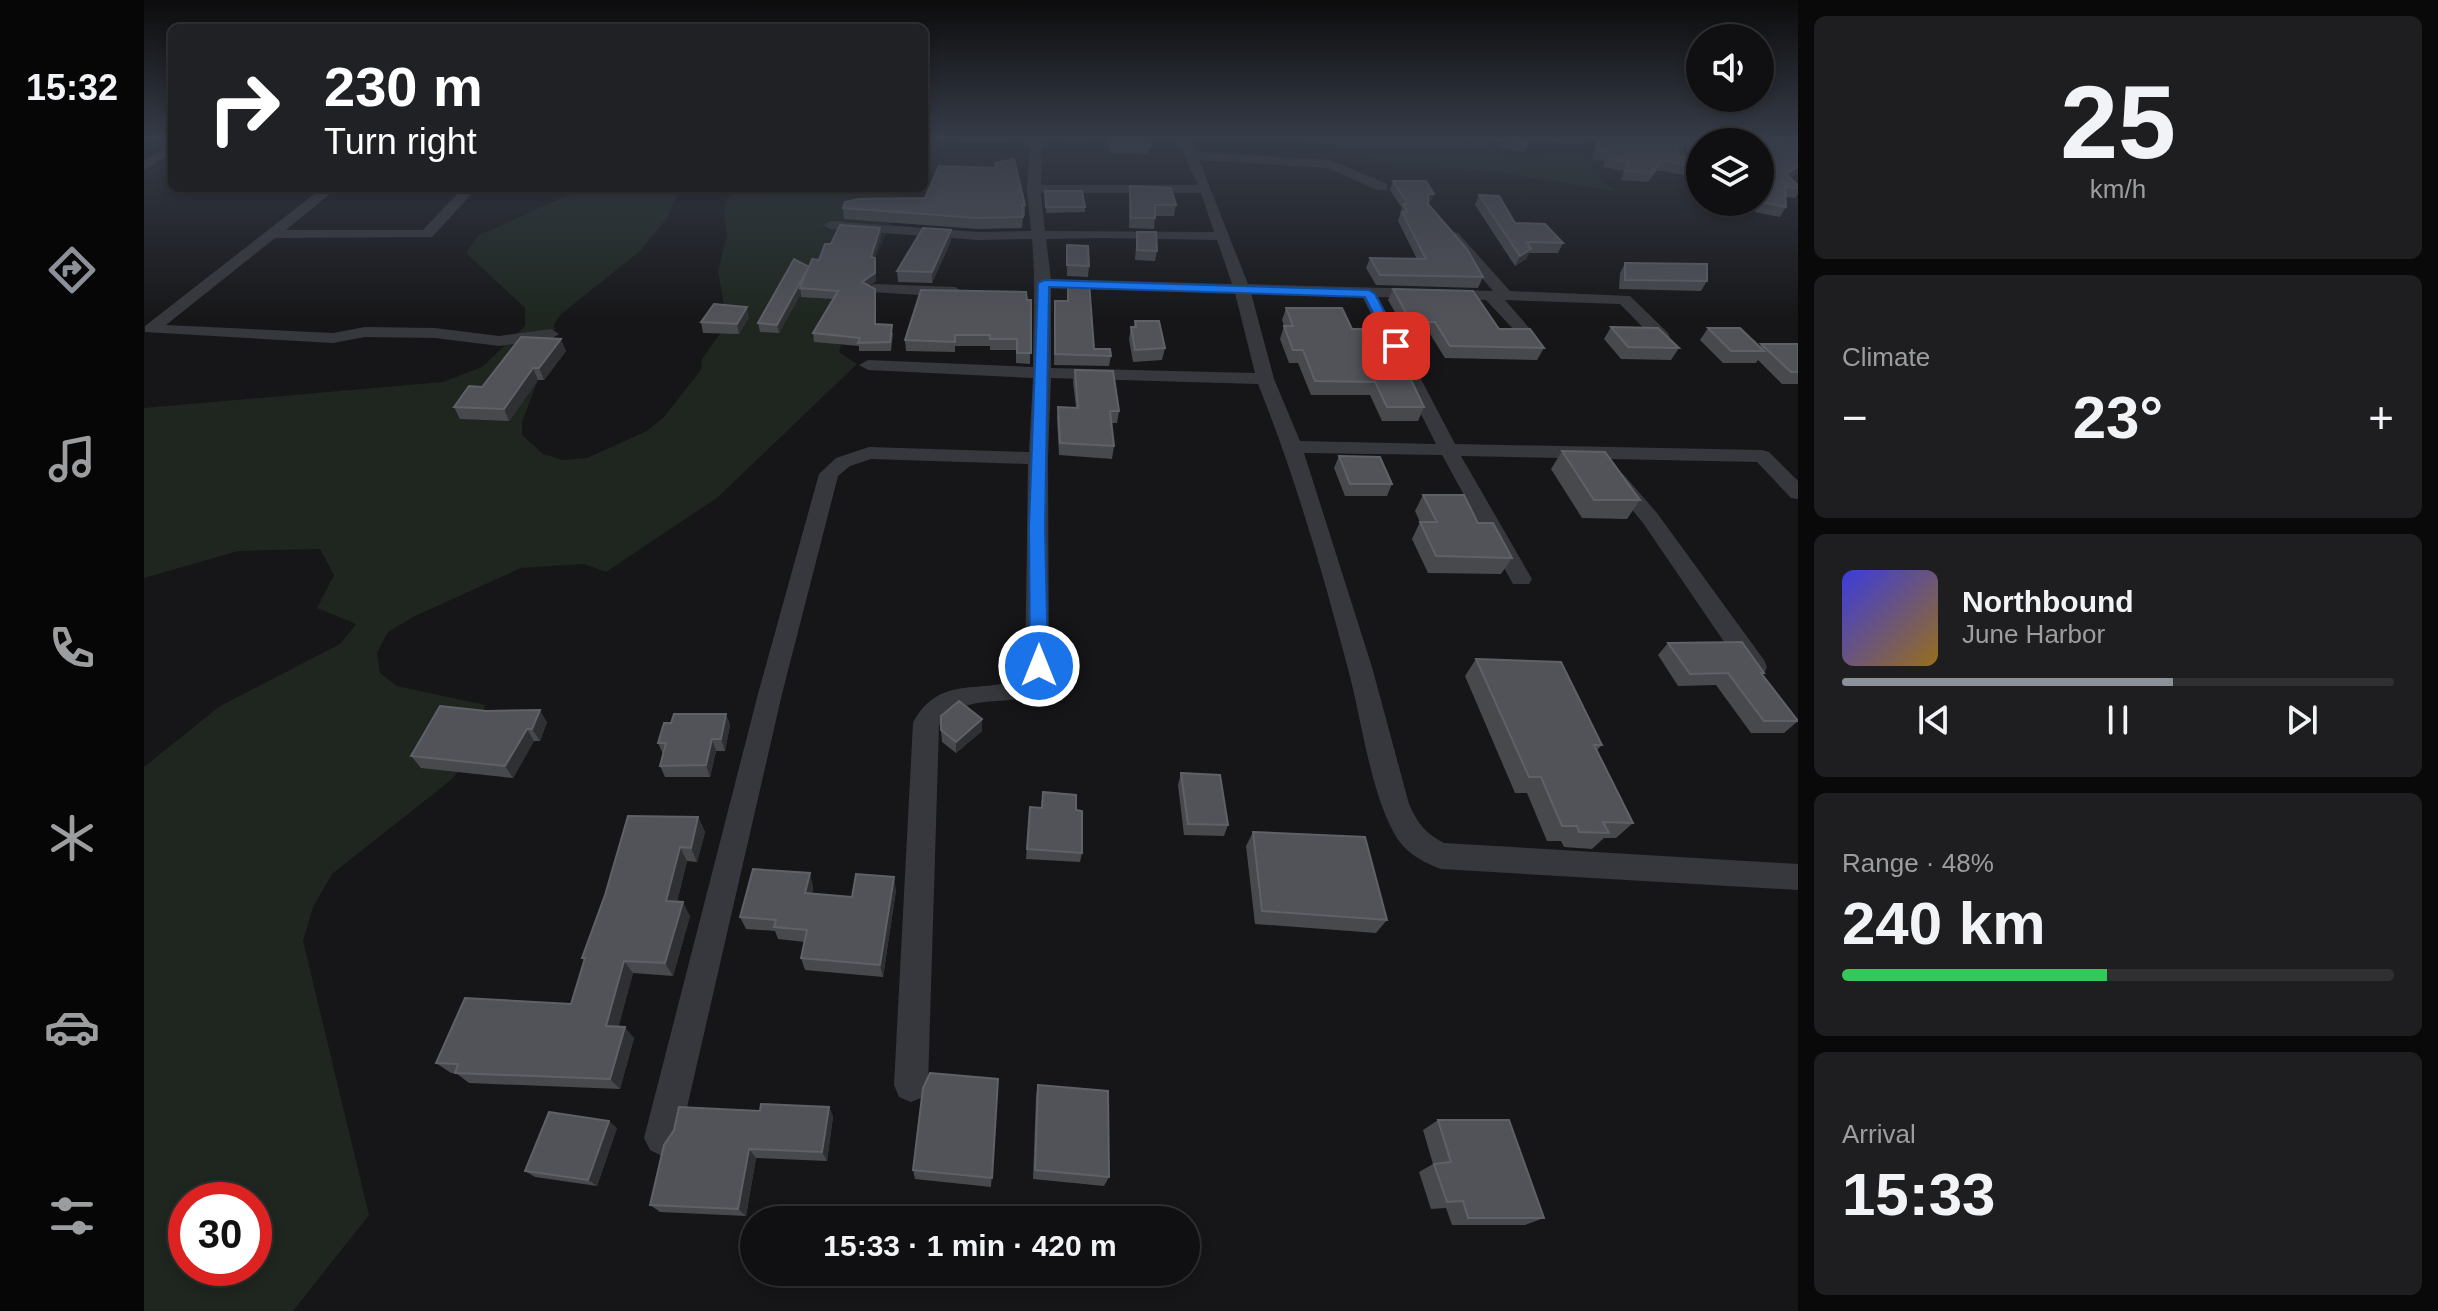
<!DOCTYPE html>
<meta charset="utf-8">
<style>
:root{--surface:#101012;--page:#1e1e20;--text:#f1f3f6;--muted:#9c9d9f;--line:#303032;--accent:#8c9099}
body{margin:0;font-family:Arial,sans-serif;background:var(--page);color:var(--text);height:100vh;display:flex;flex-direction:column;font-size:30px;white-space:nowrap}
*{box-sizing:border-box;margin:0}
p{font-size:26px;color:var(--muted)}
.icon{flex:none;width:44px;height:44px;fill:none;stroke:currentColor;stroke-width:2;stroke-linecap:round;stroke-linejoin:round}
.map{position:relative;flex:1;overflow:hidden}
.side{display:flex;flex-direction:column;gap:16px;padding:16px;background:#09090a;width:640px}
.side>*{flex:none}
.top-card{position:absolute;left:24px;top:24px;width:760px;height:168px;border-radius:12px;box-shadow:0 4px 12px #0003,0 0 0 2px var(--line);background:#202124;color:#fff;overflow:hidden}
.tools{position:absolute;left:1542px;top:24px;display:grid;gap:16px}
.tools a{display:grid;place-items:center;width:88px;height:88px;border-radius:50%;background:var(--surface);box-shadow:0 4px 12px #0003,0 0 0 2px var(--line);font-size:40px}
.speed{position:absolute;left:24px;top:1182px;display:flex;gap:16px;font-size:40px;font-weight:700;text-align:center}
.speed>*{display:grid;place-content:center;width:104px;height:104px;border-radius:50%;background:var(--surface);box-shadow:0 4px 12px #0003,0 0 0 2px var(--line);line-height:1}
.speed .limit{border:12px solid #d22;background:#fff;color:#111}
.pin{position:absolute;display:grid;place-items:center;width:68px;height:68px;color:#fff;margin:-34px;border-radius:16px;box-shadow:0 4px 12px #0006}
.me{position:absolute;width:88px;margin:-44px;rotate:0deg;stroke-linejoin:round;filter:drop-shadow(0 0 6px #0008)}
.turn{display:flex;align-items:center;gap:28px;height:168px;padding:0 24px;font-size:36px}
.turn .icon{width:104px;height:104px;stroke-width:2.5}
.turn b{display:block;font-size:56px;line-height:68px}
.big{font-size:60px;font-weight:600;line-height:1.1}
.side .tile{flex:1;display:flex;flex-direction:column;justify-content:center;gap:12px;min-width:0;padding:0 28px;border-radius:12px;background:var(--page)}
.side .dial{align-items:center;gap:0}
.dial b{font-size:104px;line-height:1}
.song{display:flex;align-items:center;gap:24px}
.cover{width:96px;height:96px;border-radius:12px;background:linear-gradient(135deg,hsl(240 70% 55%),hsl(40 70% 35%))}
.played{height:8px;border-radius:4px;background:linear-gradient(90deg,var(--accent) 60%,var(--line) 60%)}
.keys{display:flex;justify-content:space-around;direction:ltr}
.heat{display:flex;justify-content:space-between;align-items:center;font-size:44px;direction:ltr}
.charge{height:12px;border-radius:6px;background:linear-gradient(90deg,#34c759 48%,var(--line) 0)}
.trip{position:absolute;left:596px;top:1206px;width:460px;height:80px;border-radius:40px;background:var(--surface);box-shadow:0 4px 12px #0003,0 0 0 2px var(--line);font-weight:600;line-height:80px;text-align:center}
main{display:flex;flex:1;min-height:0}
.menu{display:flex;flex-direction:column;width:144px;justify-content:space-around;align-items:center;background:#060607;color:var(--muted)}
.menu .icon{width:56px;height:56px}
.menu .on{color:var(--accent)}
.menu b{font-size:36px;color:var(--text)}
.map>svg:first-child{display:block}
.green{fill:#1e261f;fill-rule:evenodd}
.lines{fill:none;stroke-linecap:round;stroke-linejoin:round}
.minor{fill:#37383d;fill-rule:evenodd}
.wall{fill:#47494d}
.shaded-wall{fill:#2f3033}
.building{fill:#525359;stroke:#5f6168;stroke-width:2}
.route{fill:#1a73e8;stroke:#114b97;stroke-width:2}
</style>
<main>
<nav class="menu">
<b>15:32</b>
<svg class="icon on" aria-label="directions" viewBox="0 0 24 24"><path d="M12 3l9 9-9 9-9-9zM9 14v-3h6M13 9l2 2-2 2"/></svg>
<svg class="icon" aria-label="music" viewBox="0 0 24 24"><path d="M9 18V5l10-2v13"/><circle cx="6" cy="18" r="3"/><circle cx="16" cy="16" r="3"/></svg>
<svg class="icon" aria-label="phone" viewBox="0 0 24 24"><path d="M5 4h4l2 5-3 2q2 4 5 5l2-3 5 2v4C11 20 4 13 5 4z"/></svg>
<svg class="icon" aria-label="climate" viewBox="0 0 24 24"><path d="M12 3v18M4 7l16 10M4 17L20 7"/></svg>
<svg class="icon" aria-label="car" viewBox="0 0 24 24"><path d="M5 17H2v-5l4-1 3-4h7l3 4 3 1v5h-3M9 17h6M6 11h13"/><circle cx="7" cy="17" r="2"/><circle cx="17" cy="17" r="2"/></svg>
<svg class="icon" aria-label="filters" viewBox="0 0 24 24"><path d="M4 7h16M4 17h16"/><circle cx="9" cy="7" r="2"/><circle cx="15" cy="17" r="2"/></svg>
</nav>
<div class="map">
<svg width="1654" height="1311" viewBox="0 0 1654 1311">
<rect width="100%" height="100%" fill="#161618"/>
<!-- green -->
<path class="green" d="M1160 138H1288L1332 144 1386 160 1412 150 1436 152 1451 160 1446 171 1474 192 1346 171 1273 166 1224 159Z
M440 188H537L522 219 495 252 416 315 410 325 411 335 378 422V435L399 454 419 460 443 458 503 431 519 418 557 370 558 359 580 328 582 318 574 271 583 235 580 213 583 199 592 188H763L704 318 695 352 713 364 574 497 462 572 440 564 377 568 269 617 244 632 233 653 236 673 253 686 341 705 330 754 307 780 188 874 169 907 159 941 225 1215 149 1311H0V767L76 706 196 644 212 624 173 608 190 575 176 549 94 551 0 578V408L299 382 338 367 381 326V308L322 253 334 236ZM42 1200H110V1268H42Z"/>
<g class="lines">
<!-- minor -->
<path class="minor" d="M886 138H898L897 185H1054L1032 138H1044L1051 152 1186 160 1243 184V190H1233L1184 168 1055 160 1104 284 1349 291 1302 236 1309 232 1314 233 1366 291 1486 296 1524 333 1526 337 1524 341H1512L1476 304 1361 300 1386 329 1378 334 1372 332 1342 300 1234 297 1311 444 1618 450 1625 452 1654 481V499L1647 498 1613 462 1317 456 1388 579 1385 584H1369L1298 455 1160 453 1228 667 1265 804C1273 823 1282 834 1300 843L1654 864V890L1297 869C1278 862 1260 852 1250 833 1225 787 1218 720 1204 669 1179 573 1151 476 1114 384L907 378 904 458 905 678C888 710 846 695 819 707 809 711 802 718 795 726L784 1085 779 1097 767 1102 755 1097 750 1085 769 723C797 669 846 699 881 674L884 464 727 459 706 466 694 476 638 694 536 1138 530 1150 518 1156 506 1150 500 1138 614 694 675 474 692 458 725 447 885 452 889 378 724 370 715 365 724 360 889 367C889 324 892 282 888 239L834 240 686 229 679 225 686 221 834 232 887 231 883 189ZM897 193H1057L1070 232 901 231ZM958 238 1073 240 1088 284 907 279 902 239ZM907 288 1091 293 1111 373 907 368ZM1107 293 1218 296 1292 444 1156 441 1130 379Z
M1334 138H1346L1342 146 1338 147 1332 143Z
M1429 138H1441L1433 146 1427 142Z
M1527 138H1539L1543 167 1533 164Z
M1621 138H1633L1616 154V143Z
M28 144V153L0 170V161Z
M178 188H193L142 230H279L319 188H333L288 237 131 238 22 325 189 333 221 327 291 328 355 336 407 329 415 334 407 339 355 346 291 338 221 337 189 343 1 332V326Z
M730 284 811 287 819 292 811 297 725 292 722 289Z
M1472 472 1479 474 1513 513 1620 660 1623 667 1620 674 1611 676 1602 674 1499 523 1462 478Z"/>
</g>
<!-- wall -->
<path class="wall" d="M816 138H863L862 141 816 142Z
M922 138H941V139L922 140Z
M962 138H1003L1006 145 1005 154 966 153Z
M1299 138H1331L1329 141 1300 140Z
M1349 138H1386L1380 152 1357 148 1360 143 1347 142Z
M1392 138H1427L1422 144Z
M1453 138H1532L1535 156 1544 158 1542 138H1619V145L1622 148 1654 138V173L1646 178 1654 185V194L1651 198 1642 197V207L1636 217 1611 212 1610 202H1616V142H1556V178L1513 170 1504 182 1477 180 1480 171 1459 167 1461 161 1448 159Z
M851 163 881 205V216H879L878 228 834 229 700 219 699 208 781 198 851 168Z
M1249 181 1286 203 1284 204 1339 277 1334 288 1232 285 1222 268 1226 258 1273 259 1254 221 1258 208 1246 190Z
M986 186 1032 205 1030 216H1011L1010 229 985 228V197Z
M901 191 941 207V212L902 213Z
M1335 195 1371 223 1419 243 1414 253H1385L1382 259 1371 266 1331 205Z
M736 228 737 236 730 258 732 266V281L725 286 732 297 731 324 749 333 747 351H715V346L670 342 669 333 689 299 657 297V293L635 333 616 332 614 323 665 267 675 260 687 244Z
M807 230V241L788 283 754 282 753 271Z
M993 232 1013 251 1011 261 991 260Z
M923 245 945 266 944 277 923 276Z
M1481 263 1563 281 1557 291 1475 289 1476 273Z
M924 281 950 349 967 356 965 366 910 365 911 301H923Z
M1249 289 1355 329 1400 348 1393 360 1301 358 1286 334 1263 333 1244 300Z
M883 300H887L886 364 872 363V350H846V346H811V352L762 351 761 340Z
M1142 308 1208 329 1280 407 1274 421H1238L1226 395H1167L1154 363H1145L1136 339 1140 326 1138 320Z
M605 317 595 334 559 333 557 322Z
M991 321 1021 348 1018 360 989 362 985 339 987 327H990Z
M1467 327 1535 348 1527 360 1477 359 1460 339Z
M1564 328 1616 347 1617 344H1654V384H1638L1614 360 1612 363H1579L1556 340Z
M422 351 400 380H394L365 421 316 419 310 407 338 387Z
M931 370 975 411 973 423H967L970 446 968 459 915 455 913 419 914 407H932L929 382Z
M1418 451 1496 500 1483 519 1438 518 1407 469Z
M1195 456 1248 484 1243 496H1201L1190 468Z
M1279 495 1334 523 1368 558 1357 574 1284 573 1268 539 1276 522 1271 511Z
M1524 643 1620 673 1618 674 1654 721 1640 733H1607L1572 685 1534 686 1514 655Z
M1332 659 1458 745 1453 750 1489 823 1472 838H1460L1448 849 1420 847 1417 841H1403L1383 793H1371L1321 676Z
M582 714 586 725 581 751H572L566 777H521L516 766 519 754 514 743 527 723Z
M403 722 396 741H390L369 778 277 768 267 756Z
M797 730 838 731 812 753 798 742Z
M1037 773 1084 825 1080 836 1040 835 1034 785Z
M899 792 932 810 938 853 936 862 882 859 886 807 897 808Z
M554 817 561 832 553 862 543 861 533 902 546 916 529 976 489 973 474 1027 490 1038 476 1089 325 1083 312 1073H307L292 1063 427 1004 441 961 438 958Z
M1109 832 1243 920 1232 933 1111 924 1102 846Z
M669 886 668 894 708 897 752 890 739 977 661 970 657 958 661 942 634 939 631 931 602 929 596 917Z
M854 1079 847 1187 771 1179 769 1170Z
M894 1085 965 1177 960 1186 889 1179 892 1096Z
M685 1107 689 1117 683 1161 612 1158 602 1216 516 1212 506 1205 616 1111Z
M1294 1120 1400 1218 1381 1225H1308L1302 1208 1287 1209 1275 1172 1289 1164 1279 1130Z
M473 1128 453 1186 391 1177 381 1171Z"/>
<!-- shaded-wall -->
<path class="shaded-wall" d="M1654 167V173L1636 183 1642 174Z
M1284 194H1290L1286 203 1281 204Z
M736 228 737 236 728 266 727 257Z
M807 230V241L788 283V272Z
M1387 249 1382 259 1371 266 1376 256Z
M731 258 732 281 719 290 718 282Z
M664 268 656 288 657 293 635 333 633 325Z
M603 307 605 317 595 334 593 324Z
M417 339 422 351 400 380 395 368Z
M389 368 394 380 365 421 360 409Z
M396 710 403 722 396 741 388 729Z
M582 714 586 725 581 751 577 739Z
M838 719V731L812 753V742Z
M383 729 390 741 369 778 361 766Z
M568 739 572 751 566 777 562 765Z
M554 817 561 832 553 862 547 848Z
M536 847 543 861 530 914 522 901Z
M666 873 669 886 665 906 661 893Z
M750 877 752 890 739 977 736 965Z
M539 902 546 916 529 976 521 963Z
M480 961 489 973 472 1037 462 1026Z
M481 1027 490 1038 476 1089 466 1079Z
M685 1107 689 1117 683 1161 678 1152Z
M465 1121 473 1128 453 1186 444 1180Z
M605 1149 612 1158 602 1216 594 1209Z"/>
<!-- building -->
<path class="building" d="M965 138H1003L1006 145 967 144Z
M1362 138H1386L1383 145 1360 141Z
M1456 138H1532L1535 156 1551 159 1548 138H1619V145L1622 148 1633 138H1654V167L1642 174 1654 185V188L1641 187 1642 207 1617 202 1616 142H1556V168L1518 160 1509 173 1481 171 1485 162 1464 158 1465 152 1453 150Z
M870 159 881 205H878L879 217 834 218 699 208 701 202 715 199 781 198 795 166 852 168 851 163Z
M1249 181H1282L1290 194H1284V204L1323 249 1339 277 1236 275 1226 258 1282 259 1258 212H1264L1259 204H1264Z
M986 186 1027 188 1032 205H1011V218H987Z
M901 191H938L941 207H902Z
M1335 195 1355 196 1371 223 1401 224 1419 243 1383 242 1387 249 1376 256Z
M696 225 736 228 727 257 731 258V273L718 282 731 289V324L748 325 746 342 714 343 716 338 669 333 694 291 656 288 664 268 633 325 614 323 650 259 665 267 668 259 675 260 681 244H687Z
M779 228 807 230 788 272 753 271Z
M993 232H1012L1013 251 993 250Z
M923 245 944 246 945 266 923 265Z
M1481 263 1563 264V281L1481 280Z
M924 281 945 282 950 349H966L967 356 911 354V301H924Z
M1249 289 1329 291 1355 329H1386L1400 348 1306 346 1291 322H1267Z
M777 290 882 292 883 300H887V353H873V339H846V335H811V342L761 340Z
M570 304 603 307 593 324 557 322Z
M1142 308H1198L1208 329H1243L1280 407H1243L1231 382 1171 381 1159 350H1149L1140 326H1149Z
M991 321H1015L1021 348 991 350 987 327H992Z
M1467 327 1514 328 1535 348 1484 347Z
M1564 328H1596L1620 351H1587Z
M377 337 417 339 395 368H389L360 409 310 407 325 386 338 387Z
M1617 344H1654V372H1647Z
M931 370 969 371 975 411H966L970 446 916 443 914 407 934 408Z
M1418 451 1461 452 1496 500H1450Z
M1195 456 1236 457 1248 484H1206Z
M1279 495H1320L1334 523H1349L1368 558 1292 556 1276 522H1293Z
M1598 642 1620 673H1617L1654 721H1620L1584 673 1546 674 1524 643Z
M1332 659 1417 662 1458 745H1450L1489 823 1459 822 1465 833 1435 832 1433 826H1418L1397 777H1385Z
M815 701 838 719 812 742 797 730V716Z
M296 706 342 711 396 710 388 729H383L361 766 267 756Z
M530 714H582L577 739H568L562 765 516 766 522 743H514L520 723H527Z
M1037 773 1076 775 1084 825 1044 824Z
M899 792 932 795V810L938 811V853L883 849 886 807 898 808Z
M484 816 554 817 547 848 536 847 522 901 539 902 521 963 480 961 462 1026 481 1027 466 1079 311 1073 314 1064 292 1063 321 998 427 1004 441 958H438L461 895Z
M1109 832 1221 837 1243 920 1118 911Z
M609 869 666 873 661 893 708 897 712 874 750 877 736 965 657 958 663 930 630 927 632 920 596 917Z
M786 1073 854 1079 848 1178 769 1170 779 1088Z
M894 1085 964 1091 965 1177 891 1170Z
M617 1104 685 1107 678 1152 605 1149 594 1209 506 1205 520 1145 530 1130 535 1107 616 1111Z
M405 1112 465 1121 444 1180 381 1171Z
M1294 1120H1365L1400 1218H1324L1319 1201 1303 1202 1290 1164 1307 1162Z"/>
<!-- sky -->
<linearGradient id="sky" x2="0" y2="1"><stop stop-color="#0c0c0d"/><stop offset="0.43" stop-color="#363c48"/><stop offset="1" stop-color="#363c48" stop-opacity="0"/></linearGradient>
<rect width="1654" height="321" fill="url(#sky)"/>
<!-- route -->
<path class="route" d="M900 280 1225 290 1231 294 1258 346 1248 349 1221 297 905 287 901 527 904 666 895 673 886 666 885 527 894 283Z"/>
</svg>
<div class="tools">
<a><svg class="icon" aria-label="sound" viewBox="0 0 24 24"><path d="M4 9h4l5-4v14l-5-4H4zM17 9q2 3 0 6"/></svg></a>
<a><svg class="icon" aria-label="layers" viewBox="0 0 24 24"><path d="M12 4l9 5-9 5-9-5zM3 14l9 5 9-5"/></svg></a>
</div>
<div class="speed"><div class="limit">30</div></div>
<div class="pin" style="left:1252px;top:346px;background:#d93025"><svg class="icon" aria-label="arrive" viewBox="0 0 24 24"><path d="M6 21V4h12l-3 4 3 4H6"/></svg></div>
<svg class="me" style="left:895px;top:666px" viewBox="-20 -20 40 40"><circle r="17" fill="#1a73e8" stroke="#fff" stroke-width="3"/><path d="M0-11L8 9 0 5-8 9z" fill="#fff"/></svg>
<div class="trip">15:33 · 1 min · 420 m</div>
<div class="top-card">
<div class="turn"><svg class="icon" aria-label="right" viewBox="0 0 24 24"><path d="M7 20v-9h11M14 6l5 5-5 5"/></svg><div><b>230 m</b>Turn right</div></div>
</div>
</div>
<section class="side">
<div class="tile dial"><b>25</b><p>km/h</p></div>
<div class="tile"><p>Climate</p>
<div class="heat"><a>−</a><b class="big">23°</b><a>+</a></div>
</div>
<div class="tile">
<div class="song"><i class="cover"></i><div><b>Northbound</b><p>June Harbor</p></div></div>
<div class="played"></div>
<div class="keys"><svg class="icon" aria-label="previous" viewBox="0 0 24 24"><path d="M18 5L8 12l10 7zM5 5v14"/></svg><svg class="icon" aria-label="pause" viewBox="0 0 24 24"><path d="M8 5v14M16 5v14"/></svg><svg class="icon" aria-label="next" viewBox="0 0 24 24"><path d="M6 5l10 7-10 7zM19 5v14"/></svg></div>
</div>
<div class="tile"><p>Range · 48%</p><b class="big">240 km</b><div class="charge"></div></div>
<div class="tile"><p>Arrival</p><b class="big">15:33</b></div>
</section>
</main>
